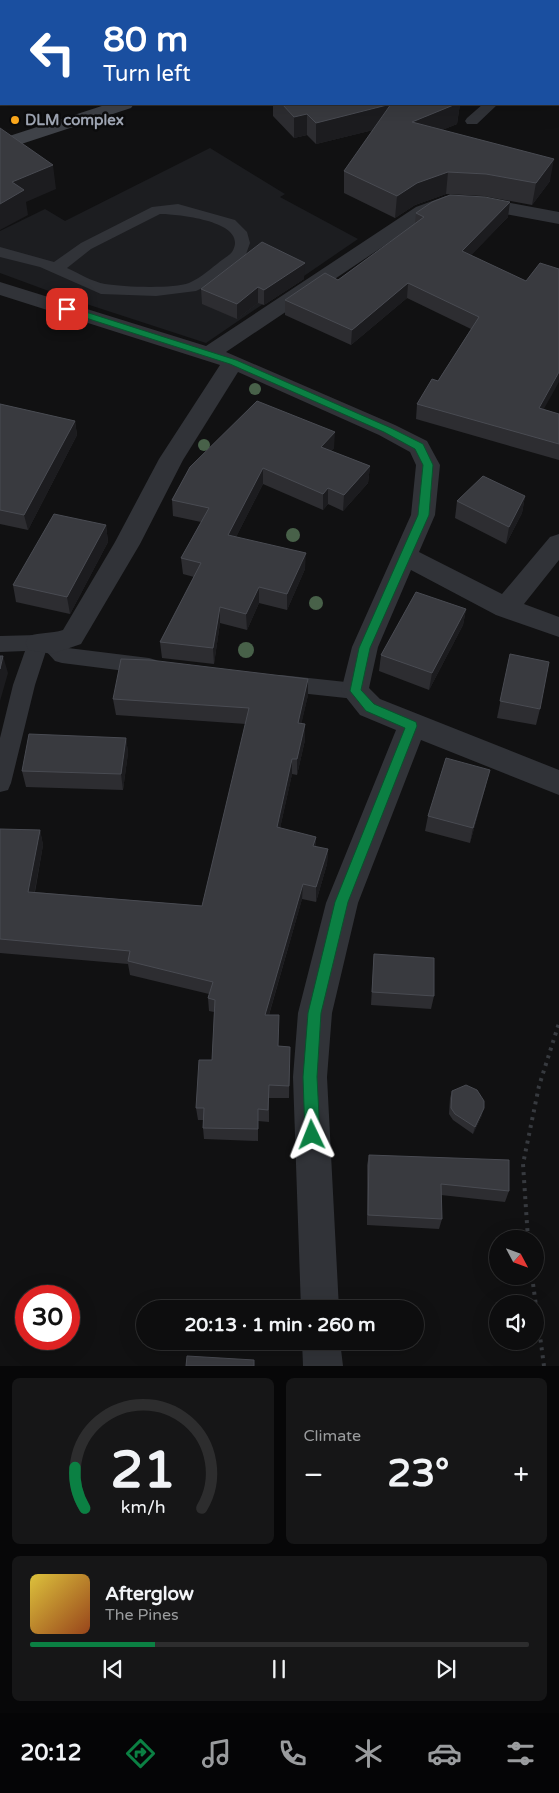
<!DOCTYPE html>
<meta charset="utf-8">
<style>
:root{--surface:#0d0d0e;--page:#161617;--text:#f1f3f6;--muted:#9a9c9e;--line:#2d2d2e;--accent:#0b8043}
body{margin:0;font-family:"Varela Round",sans-serif;background:var(--page);color:var(--text);height:100vh;display:flex;flex-direction:column;font-size:19px;white-space:nowrap}
*{box-sizing:border-box;margin:0}
p{font-size:16px;color:var(--muted)}
.icon{flex:none;width:28px;height:28px;fill:none;stroke:currentColor;stroke-width:2;stroke-linecap:round;stroke-linejoin:round}
.map{position:relative;height:1366px;overflow:hidden}
.sheet{display:flex;flex-direction:column;gap:12px;padding:12px;background:#070708;flex:1}
.sheet>*{flex:none}
.banner{position:absolute;left:0px;top:0px;width:560px;height:105px;box-shadow:0 5px 20px #0002,0 0 0 1px var(--line);background:#1a4fa0;color:#fff;overflow:hidden}
.needle{width:32px;rotate:131deg}
.fabs{position:absolute;left:489px;top:1230px;display:grid;gap:10px}
.fabs a{display:grid;place-items:center;width:55px;height:55px;border-radius:50%;background:var(--surface);box-shadow:0 5px 20px #0002,0 0 0 1px var(--line);font-size:25px}
.speed{position:absolute;left:15px;top:1285px;display:flex;gap:10px;font-size:25px;font-weight:700;text-align:center}
.speed>*{display:grid;place-content:center;width:65px;height:65px;border-radius:50%;background:var(--surface);box-shadow:0 5px 20px #0002,0 0 0 1px var(--line);line-height:1}
.speed .limit{border:8px solid #d22;background:#fff;color:#111}
.pin{position:absolute;display:grid;place-items:center;width:42px;height:42px;color:#fff;margin:-21px;border-radius:10px;box-shadow:0 2px 8px #0006}
.me{position:absolute;width:55px;margin:-28px;rotate:358deg;stroke-linejoin:round;filter:drop-shadow(0 0 4px #0008)}
.turn{display:flex;align-items:center;gap:18px;height:105px;padding:0 20px;font-size:22px}
.turn .icon{width:65px;height:65px;stroke-width:2.5}
.turn b{display:block;font-size:35px;line-height:42px}
.big{font-size:38px;font-weight:700;line-height:1.1}
.sheet .tile{flex:1;display:flex;flex-direction:column;justify-content:center;gap:8px;min-width:0;padding:0 18px;border-radius:8px;background:var(--page)}
.sheet .dial{align-items:center;gap:0}
.dial svg{height:130px;overflow:visible;fill:none;stroke:var(--line);stroke-width:7;stroke-linecap:round;text-anchor:middle}
.dial text{fill:var(--text);stroke:none}
.song{display:flex;align-items:center;gap:15px}
.cover{width:60px;height:60px;border-radius:8px;background:linear-gradient(135deg,hsl(50 70% 55%),hsl(20 70% 35%))}
.played{height:5px;border-radius:2px;background:linear-gradient(90deg,var(--accent) 25%,var(--line) 25%)}
.keys{display:flex;justify-content:space-around;direction:ltr}
.heat{display:flex;justify-content:space-between;align-items:center;font-size:28px;direction:ltr}
.sheet .tiles{flex:1;display:grid;gap:12px;grid-template-columns:1fr 1fr}
.tile:last-child{grid-column:span 2}
.trip{position:absolute;left:136px;top:1300px;width:288px;height:50px;border-radius:25px;background:var(--surface);box-shadow:0 5px 20px #0002,0 0 0 1px var(--line);font-weight:700;line-height:50px;text-align:center}
.dock{display:flex;height:80px;justify-content:space-around;align-items:center;background:#050506;color:var(--muted)}
.dock .icon{width:35px;height:35px}
.dock .current{color:var(--accent)}
.dock b{font-size:22px;color:var(--text)}
.map>svg:first-child{display:block}
.built{fill:#1c1d20}
.lines{fill:none;stroke-linecap:round;stroke-linejoin:round}
.path{stroke:#373a3f;stroke-width:4;stroke-dasharray:3 5;stroke-linecap:butt}
.service{fill:#313338;fill-rule:evenodd}
.minor{fill:#313338;fill-rule:evenodd}
.secondary{fill:#3f4248;fill-rule:evenodd}
.tree{fill:#486149}
.wall{fill:#2d2d31}
.shaded-wall{fill:#1c1c1f}
.building{fill:#393a3f;stroke:#494b52}
.route{fill:#0b8043;stroke:#07532c}
.poi-dot{fill:#ffaa1c;stroke:#0c0c0d;stroke-width:2}
.labels{text-anchor:middle;stroke-width:5;stroke-linejoin:round;paint-order:stroke}
.far-poi-label{font-size:15px;font-weight:bold;fill:#a0a7b5;stroke:#0c0c0d;text-anchor:start}
</style>
<div class="map">
<svg width="559" height="1366" viewBox="0 0 559 1366">
<rect width="100%" height="100%" fill="#111112"/>
<!-- built -->
<path class="built" d="M210 148 285 194 280 197 358 239 206 343 65 297 0 273V231L45 209 65 221Z"/>
<g class="lines">
<!-- path -->
<path class="path" d="M528 1239 523 1164 539 1086 559 1023
M532 1276 544 1366"/>
<!-- service -->
<path class="service" d="M0 58H1V66H0Z
M0 86H1V94H0Z
M483 104H498L477 124H467L465 121 467 118Z
M178 204 235 220 247 232 250 243 245 257 213 283 196 291 156 296 101 294 40 267 0 257V247L54 262 81 243 152 207ZM160 214C176 214 251 221 232 252 229 256 221 260 217 264 208 271 200 278 189 283 173 289 123 287 105 284 93 282 78 273 67 268L91 249Z
M38 635C53 640 55 634 68 648L149 658 156 660 160 666 156 672 149 674 62 663 55 661 46 651 35 685 11 783 8 790 0 792V738L13 685 25 651 0 652V636Z
M281 675 355 683 363 685 366 691 363 697 355 699 281 691 273 689 270 683 273 677Z"/>
<!-- minor -->
<path class="minor" d="M446 196 483 198 559 212V224L483 210 448 208 430 215 226 352 395 425 427 441 440 465 435 515 419 552 502 594 550 537 559 534V560L524 604 559 617V637L496 615 411 570 378 647 369 688 380 699 559 770V795L421 740 358 903 332 1013 327 1077 339 1309H301L293 1077 298 1013 326 903 396 730 360 715 341 691 352 647 411 515 416 465 410 452 379 435 238 372 183 460 140 544 81 644 52 654 29 650 25 643 29 636C40 632 51 634 63 630L115 542 159 459 220 365 0 295V282L206 346 416 207Z
M302 1341H340L343 1366H303Z"/>
<!-- secondary -->
<path class="secondary" d="M108 104H134L131 108 0 151V139Z"/>
</g>
<!-- trees -->
<g class="tree">
<circle cx="255" cy="389" r="6"/>
<circle cx="204" cy="445" r="6"/>
<circle cx="293" cy="535" r="7"/>
<circle cx="316" cy="603" r="7"/>
<circle cx="246" cy="650" r="8"/>
</g>
<!-- wall -->
<path class="wall" d="M273 104H460L457 124 442 130 550 181 532 205 483 196 446 194 415 205 395 218 344 193V171L373 130 316 144 307 135 294 138 273 116Z
M416 213 508 217 471 255 543 409 559 414V460L416 419 417 404 438 381 471 329 407 298 351 345 285 315V300L338 280 415 224Z
M304 279 264 305 258 303 237 319 202 304 201 289Z
M0 404 75 421 77 435 28 530 0 524Z
M334 448 331 451 370 466 368 483 343 511 328 504 323 510 263 484 236 537 305 569 287 610 259 603 247 630 220 623 214 664 162 658 160 642 194 577 183 574 181 558 201 522 173 516 172 500 190 467Z
M525 496 522 513 506 544 455 518 457 501Z
M106 525 108 542 70 614 16 602 13 585Z
M466 609 463 625 429 690 379 671 381 655Z
M510 654 540 709 536 725 497 718Z
M308 695 301 724 305 740 297 775 292 774 280 828 316 837V847L328 849 327 864 316 902 302 899 269 1015 278 1046 290 1047 289 1098H269V1122L258 1121V1141L204 1139 203 1128V1120H198L196 1108 212 1060 214 1012 209 1011 208 998 209 994 130 975 128 964 0 953V829L40 830 43 845 35 892 202 906 246 724 116 715 113 699Z
M126 738 128 753 123 790 26 787 22 771Z
M486 785 470 843 425 831 428 816Z
M374 954 434 996 431 1009 371 1005 373 968Z
M452 1091 482 1115 473 1134 453 1120 449 1114 450 1098Z
M369 1155 509 1191 505 1202 441 1195 442 1219 439 1229 367 1225V1165Z"/>
<!-- shaded-wall -->
<path class="shaded-wall" d="M109 0H150V1H103Z
M369 0H420L416 1H368Z
M0 23H1V46L0 47Z
M391 104 390 126 316 144V123Z
M456 104H460L457 124 410 143 412 122Z
M307 114V135L294 138V117Z
M554 159 550 181 532 205 536 183Z
M53 165 56 189 26 202 28 215 0 230V204L12 182Z
M448 172 446 194 415 205 395 218 397 196 417 183Z
M510 202 508 217 461 266 462 251Z
M305 263 304 279 264 305V290Z
M408 283 407 298 351 345 352 330Z
M258 287V303L237 319V304Z
M559 372V382L536 423 539 408Z
M75 421 77 435 28 530 24 515Z
M335 432 334 448 320 463 321 447Z
M370 466 368 483 343 511 344 495Z
M263 468V484L229 551 228 535Z
M328 488V504L323 510V494Z
M525 496 522 513 506 544 509 527Z
M106 525 108 542 70 614 67 597Z
M306 553 305 569 287 610V594Z
M259 587V603L247 630 246 614Z
M220 607V623L214 664 213 648Z
M466 609 463 625 429 690 432 673Z
M3 656 8 673 0 701V669Z
M308 679V695L298 739V723Z
M305 724V740L297 775V759Z
M126 738 128 753 123 790 121 774Z
M292 759V774L277 842V827Z
M490 770 486 785 470 843 473 828Z
M40 830 43 845 32 906 28 892Z
M316 837V852L313 846Z
M328 849 327 864 316 902V887Z
M303 884 302 899 265 1028V1015Z
M484 1108 482 1115 473 1134 475 1127Z"/>
<!-- building -->
<path class="building" d="M0 0H109L103 1H1V23H0Z
M267 0H369L371 1H267Z
M282 104H456L412 122 554 159 536 183 486 174 448 172 417 183 397 196 344 171 391 104 316 123 307 114 294 117Z
M0 128 53 165 12 182 24 190 0 204Z
M450 195 485 197 510 202 462 251 526 281 540 263 559 269V372L539 408 559 414V444L417 404 432 379 438 381 479 317 408 283 352 330 285 300 325 273 338 280 424 217 416 213 432 202Z
M262 242 305 263 264 290 258 287 237 304 201 289Z
M257 401 335 432 321 447 370 466 344 495 328 488 323 494 263 468 228 535 306 553 287 594 259 587 246 614 220 607 213 648 160 642 201 563 181 558 209 508 172 500 190 467Z
M0 404 75 421 24 515 0 510Z
M483 476 525 496 509 527 457 501Z
M54 514 106 525 67 597 13 585Z
M416 592 466 609 432 673 381 655Z
M510 654 549 662 540 709 500 701Z
M0 656H3L0 669Z
M121 659 150 660 308 679 298 723 305 724 297 759H292L277 827 316 837 313 846 328 849 316 887 303 884 265 1015H279L278 1046 290 1047 289 1086 269 1085 268 1110 258 1109V1129L203 1128 204 1108H196L199 1060H212L215 1000 208 998 213 982 128 961 130 951 0 939V829L40 830 28 892 202 906 249 708 113 699Z
M29 734 126 738 121 774 22 771Z
M446 758 490 770 473 828 428 816Z
M374 954 434 958V996L372 992Z
M466 1085 477 1090 484 1101V1108L475 1127 455 1114 451 1108 452 1091Z
M369 1155 509 1160V1191L441 1184 442 1219 368 1215Z
M187 1356 254 1360V1366H186Z"/>
<!-- route -->
<path class="route" d="M64 307H70L236 360 391 428 423 444 433 465 429 515 370 648 361 690 374 704 416 722 417 726 348 902 321 1013 317 1077 320 1135 318 1140 312 1142 307 1140 305 1135 303 1077 308 1013 335 902 405 728 366 711 350 691 359 648 418 515 423 465 415 449 384 432 230 364 64 311Z"/>
<!-- markers -->
<circle class="poi-dot" cx="15" cy="120" r="5"/>
<g class="labels">
<!-- far-poi labels -->
<g class="far-poi-label">
<text x="25" y="125">DLM complex</text>
</g>
</g>
</svg>
<div class="fabs">
<a><svg class="needle" viewBox="-14 -14 28 28"><path d="M0-13l5 13h-10z" fill="#e53935"/><path d="M0 13l5-13h-10z" fill="#9a9c9e"/></svg></a>
<a><svg class="icon" aria-label="sound" viewBox="0 0 24 24"><path d="M4 9h4l5-4v14l-5-4H4zM17 9q2 3 0 6"/></svg></a>
</div>
<div class="speed"><div class="limit">30</div></div>
<div class="pin" style="left:67px;top:309px;background:#d93025"><svg class="icon" aria-label="arrive" viewBox="0 0 24 24"><path d="M6 21V4h12l-3 4 3 4H6"/></svg></div>
<svg class="me" style="left:312px;top:1135px" viewBox="-20 -20 40 40"><path d="M0-17L14 15 0 8-14 15z" fill="#0b8043" stroke="#fff" stroke-width="4"/></svg>
<div class="trip">20:13 · 1 min · 260 m</div>
<div class="banner">
<div class="turn"><svg class="icon" aria-label="left" viewBox="0 0 24 24"><path d="M17 20v-9H6M10 6l-5 5 5 5"/></svg><div><b>80 m</b>Turn left</div></div>
</div>
</div>
<section class="sheet">
<div class="tiles">
<div class="tile dial"><svg viewBox="0 0 100 80">
<path d="M14 69A42 42 0 1 1 86 69"/>
<path d="M14 69A42 42 0 0 1 8 44" stroke="#0b8043"/>
<text x="50" y="56" font-size="32" font-weight="700">21</text>
<text x="50" y="72" font-size="11">km/h</text>
</svg></div>
<div class="tile"><p>Climate</p>
<div class="heat"><a>−</a><b class="big">23°</b><a>+</a></div>
</div>
<div class="tile">
<div class="song"><i class="cover"></i><div><b>Afterglow</b><p>The Pines</p></div></div>
<div class="played"></div>
<div class="keys"><svg class="icon" aria-label="previous" viewBox="0 0 24 24"><path d="M18 5L8 12l10 7zM5 5v14"/></svg><svg class="icon" aria-label="pause" viewBox="0 0 24 24"><path d="M8 5v14M16 5v14"/></svg><svg class="icon" aria-label="next" viewBox="0 0 24 24"><path d="M6 5l10 7-10 7zM19 5v14"/></svg></div>
</div>
</div>
</section>
<nav class="dock">
<b>20:12</b>
<svg class="icon current" aria-label="directions" viewBox="0 0 24 24"><path d="M12 3l9 9-9 9-9-9zM9 14v-3h6M13 9l2 2-2 2"/></svg>
<svg class="icon" aria-label="music" viewBox="0 0 24 24"><path d="M9 18V5l10-2v13"/><circle cx="6" cy="18" r="3"/><circle cx="16" cy="16" r="3"/></svg>
<svg class="icon" aria-label="phone" viewBox="0 0 24 24"><path d="M5 4h4l2 5-3 2q2 4 5 5l2-3 5 2v4C11 20 4 13 5 4z"/></svg>
<svg class="icon" aria-label="climate" viewBox="0 0 24 24"><path d="M12 3v18M4 7l16 10M4 17L20 7"/></svg>
<svg class="icon" aria-label="car" viewBox="0 0 24 24"><path d="M5 17H2v-5l4-1 3-4h7l3 4 3 1v5h-3M9 17h6M6 11h13"/><circle cx="7" cy="17" r="2"/><circle cx="17" cy="17" r="2"/></svg>
<svg class="icon" aria-label="filters" viewBox="0 0 24 24"><path d="M4 7h16M4 17h16"/><circle cx="9" cy="7" r="2"/><circle cx="15" cy="17" r="2"/></svg>
</nav>
